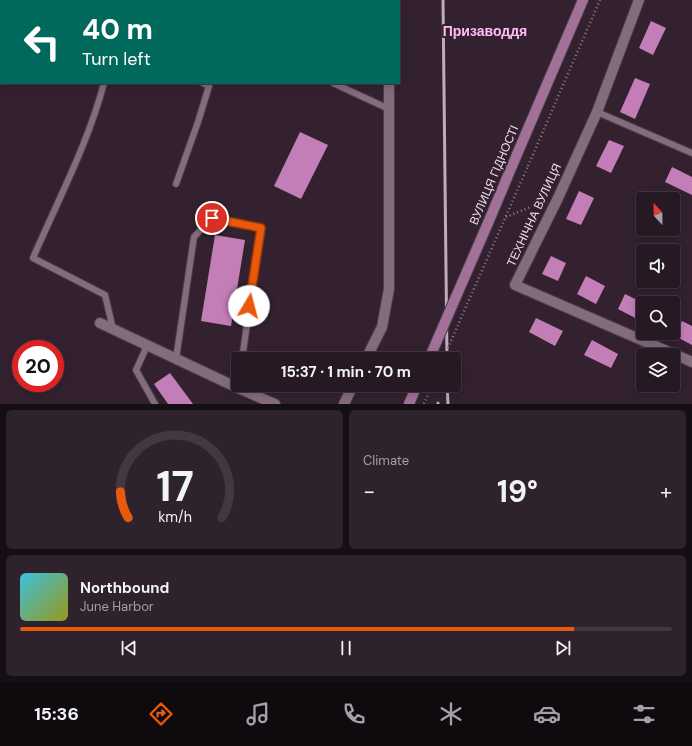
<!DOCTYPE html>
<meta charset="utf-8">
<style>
:root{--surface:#261924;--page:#2e222c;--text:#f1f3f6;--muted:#a4a0a6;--line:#423841;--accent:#ea580c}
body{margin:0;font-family:"DM Sans",sans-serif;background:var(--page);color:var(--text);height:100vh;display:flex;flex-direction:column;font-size:15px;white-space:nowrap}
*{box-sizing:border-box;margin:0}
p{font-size:13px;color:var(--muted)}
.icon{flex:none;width:22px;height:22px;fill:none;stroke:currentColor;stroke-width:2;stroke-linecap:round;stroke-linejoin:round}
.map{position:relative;height:404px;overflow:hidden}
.drawer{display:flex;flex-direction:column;gap:6px;padding:6px;background:#150e14;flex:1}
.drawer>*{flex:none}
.guide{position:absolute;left:0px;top:0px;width:400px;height:84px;box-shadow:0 2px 10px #0003,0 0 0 1px var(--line);background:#00695c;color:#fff;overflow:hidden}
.needle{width:26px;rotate:338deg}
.buttons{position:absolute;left:636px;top:192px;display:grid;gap:8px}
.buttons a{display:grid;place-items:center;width:44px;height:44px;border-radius:4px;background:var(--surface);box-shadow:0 2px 10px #0003,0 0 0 1px var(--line);font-size:20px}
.speed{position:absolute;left:12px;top:340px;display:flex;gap:8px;font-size:20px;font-weight:700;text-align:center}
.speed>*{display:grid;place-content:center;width:52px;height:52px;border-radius:50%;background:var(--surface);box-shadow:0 2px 10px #0003,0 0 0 1px var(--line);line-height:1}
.speed .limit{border:6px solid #d22;background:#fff;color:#111}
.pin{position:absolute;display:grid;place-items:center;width:34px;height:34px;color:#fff;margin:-17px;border:2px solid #fff;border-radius:50%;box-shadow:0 1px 4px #0007}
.me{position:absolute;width:44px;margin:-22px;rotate:8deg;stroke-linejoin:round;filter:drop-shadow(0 0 3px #0008)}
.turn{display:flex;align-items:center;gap:14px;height:84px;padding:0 16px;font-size:18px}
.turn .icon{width:52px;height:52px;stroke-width:2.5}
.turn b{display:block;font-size:28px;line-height:34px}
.big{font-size:30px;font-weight:700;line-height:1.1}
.drawer .widget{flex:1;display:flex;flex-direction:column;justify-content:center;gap:6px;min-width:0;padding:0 14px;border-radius:6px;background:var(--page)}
.drawer .dial{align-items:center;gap:0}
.dial svg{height:104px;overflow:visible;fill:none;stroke:var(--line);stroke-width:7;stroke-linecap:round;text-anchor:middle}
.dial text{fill:var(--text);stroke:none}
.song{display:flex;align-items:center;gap:12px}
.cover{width:48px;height:48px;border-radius:6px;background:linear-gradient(135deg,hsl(190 70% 55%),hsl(60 70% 35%))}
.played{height:4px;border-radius:2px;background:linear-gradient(90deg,var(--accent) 85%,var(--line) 85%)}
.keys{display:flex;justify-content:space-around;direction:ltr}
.heat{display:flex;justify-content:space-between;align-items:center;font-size:22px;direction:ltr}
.drawer .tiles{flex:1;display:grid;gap:6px;grid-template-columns:1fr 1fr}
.widget:last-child{grid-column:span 2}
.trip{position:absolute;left:231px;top:352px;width:230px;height:40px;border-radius:4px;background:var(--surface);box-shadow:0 2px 10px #0003,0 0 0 1px var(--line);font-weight:700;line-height:40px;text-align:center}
.tab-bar{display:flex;height:64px;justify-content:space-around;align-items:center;background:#0f0a0e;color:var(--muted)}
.tab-bar .icon{width:28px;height:28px}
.tab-bar .active{color:var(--accent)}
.tab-bar b{font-size:18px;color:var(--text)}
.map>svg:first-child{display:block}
.building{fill:#c37eb8}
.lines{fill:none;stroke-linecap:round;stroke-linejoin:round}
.service-casing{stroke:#4c3d4a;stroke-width:8}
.minor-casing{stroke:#4c3d4a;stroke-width:12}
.secondary-casing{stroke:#4c3d4a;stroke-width:12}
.path{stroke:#8d7e8a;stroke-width:2.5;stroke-dasharray:1 3;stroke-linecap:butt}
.service{stroke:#836c7e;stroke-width:6}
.minor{stroke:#836c7e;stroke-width:10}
.secondary{stroke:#a2719a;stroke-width:10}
.rail{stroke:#bcaeb9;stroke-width:3}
.secondary-bridge-casing{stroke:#4c3d4a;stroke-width:12;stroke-linecap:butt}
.path-bridge{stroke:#8d7e8a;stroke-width:2.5;stroke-dasharray:1 3;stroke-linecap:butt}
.secondary-bridge{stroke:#a2719a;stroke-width:10}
.route-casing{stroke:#983908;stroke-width:10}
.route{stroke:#ea580c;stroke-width:7}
.labels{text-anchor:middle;stroke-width:4;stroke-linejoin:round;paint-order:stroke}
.street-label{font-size:12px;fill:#eadee8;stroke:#332130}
.quarter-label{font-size:14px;font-weight:bold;fill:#ffbff4;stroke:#332130}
</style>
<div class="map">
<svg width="692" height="404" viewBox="0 0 692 404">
<rect width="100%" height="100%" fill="#332130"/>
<!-- building -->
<path class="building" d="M651 21 666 28 653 55 639 48Z
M635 78 650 84 635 119 620 112Z
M300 132 328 145 301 199 274 186Z
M609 140 624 146 611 173 596 166Z
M672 167 692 177V195L665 182Z
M579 191 594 198 581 225 566 219Z
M215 235 245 240 231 326 201 321Z
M551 256 566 263 558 281 542 274Z
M586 276 605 286 596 304 577 294Z
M625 294 643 303V322L618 309Z
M536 318 563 331 555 346 529 332Z
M682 321 692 326V345L675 336Z
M592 340 618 354 611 368 584 355Z
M170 373 193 404H168L154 384Z"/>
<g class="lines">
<defs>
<path id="service" d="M153 0 155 1
M104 83C88 144 58 200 33 258L105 295 113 329
M333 83 389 109
M597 112 692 153
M176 184 198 122 209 86 203 83
M147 346 136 370 155 404
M176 359 194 237 212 218 261 228 242 359"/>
<path id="minor" d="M639 0 597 112 558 198 515 285 692 362
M389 1V0
M100 323 238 388 275 404
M366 359 382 327 389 289V83
M344 404 353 385"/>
<path id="secondary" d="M512 166 583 0
M409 404 417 385"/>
</defs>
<!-- service casing -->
<use href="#service" class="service-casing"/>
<!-- minor casing -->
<use href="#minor" class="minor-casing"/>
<!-- secondary casing -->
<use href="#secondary" class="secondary-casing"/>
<!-- path -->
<path class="path" d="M528 166 600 0
M506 217 538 204 545 199
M424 404 432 385"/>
<!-- service -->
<use href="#service" class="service"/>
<!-- minor -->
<use href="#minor" class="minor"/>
<!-- secondary -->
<use href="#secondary" class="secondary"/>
<!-- rail -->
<path class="rail" d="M443 0 447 359
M447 385 448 404
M438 403V404"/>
<defs>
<path id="secondary-bridge" d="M429 359 488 223 512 166"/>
</defs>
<!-- secondary-bridge casing -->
<use href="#secondary-bridge" class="secondary-bridge-casing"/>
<!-- path-bridge -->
<path class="path-bridge" d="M443 359 528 166"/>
<!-- secondary-bridge -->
<use href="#secondary-bridge" class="secondary-bridge"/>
</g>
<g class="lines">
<defs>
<path id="route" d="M212 218 261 228 249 306"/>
</defs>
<!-- route casing -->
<use href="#route" class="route-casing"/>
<!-- route -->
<use href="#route" class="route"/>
</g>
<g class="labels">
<!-- street labels -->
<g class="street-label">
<text transform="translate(494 175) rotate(-67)" y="4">ВУЛИЦЯ ГІДНОСТІ</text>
<text transform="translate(534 215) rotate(-65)" y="4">ТЕХНІЧНА ВУЛИЦЯ</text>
</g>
<!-- quarter labels -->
<g class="quarter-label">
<text x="485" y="36">Призаводдя</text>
</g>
</g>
</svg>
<div class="buttons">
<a><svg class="needle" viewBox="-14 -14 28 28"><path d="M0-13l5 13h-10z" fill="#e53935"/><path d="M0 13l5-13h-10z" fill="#a4a0a6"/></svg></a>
<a><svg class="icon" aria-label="sound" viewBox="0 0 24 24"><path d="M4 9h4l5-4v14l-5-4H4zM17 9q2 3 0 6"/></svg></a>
<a><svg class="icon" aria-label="search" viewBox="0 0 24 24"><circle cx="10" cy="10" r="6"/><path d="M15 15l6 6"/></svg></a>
<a><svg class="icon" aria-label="layers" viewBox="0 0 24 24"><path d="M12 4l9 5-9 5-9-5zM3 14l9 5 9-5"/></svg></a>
</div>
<div class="speed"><div class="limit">20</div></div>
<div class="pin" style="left:212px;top:218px;background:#d93025"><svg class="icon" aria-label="arrive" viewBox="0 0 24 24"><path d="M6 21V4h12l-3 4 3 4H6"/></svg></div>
<svg class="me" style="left:249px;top:306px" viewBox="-20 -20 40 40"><circle r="19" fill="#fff"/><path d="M0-13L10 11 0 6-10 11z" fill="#ea580c"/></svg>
<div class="trip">15:37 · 1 min · 70 m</div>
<div class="guide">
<div class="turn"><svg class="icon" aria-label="left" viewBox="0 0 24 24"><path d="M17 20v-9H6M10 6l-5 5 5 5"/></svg><div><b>40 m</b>Turn left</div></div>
</div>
</div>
<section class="drawer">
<div class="tiles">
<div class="widget dial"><svg viewBox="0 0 100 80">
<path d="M14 69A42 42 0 1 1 86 69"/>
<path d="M14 69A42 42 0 0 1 8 49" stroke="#ea580c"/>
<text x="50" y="56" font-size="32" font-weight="700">17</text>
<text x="50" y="72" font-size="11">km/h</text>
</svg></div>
<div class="widget"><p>Climate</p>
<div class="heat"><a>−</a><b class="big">19°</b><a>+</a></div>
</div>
<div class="widget">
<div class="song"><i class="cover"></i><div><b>Northbound</b><p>June Harbor</p></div></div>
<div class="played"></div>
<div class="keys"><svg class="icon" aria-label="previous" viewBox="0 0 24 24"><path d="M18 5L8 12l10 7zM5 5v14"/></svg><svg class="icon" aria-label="pause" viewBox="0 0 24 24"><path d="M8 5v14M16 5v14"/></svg><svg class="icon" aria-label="next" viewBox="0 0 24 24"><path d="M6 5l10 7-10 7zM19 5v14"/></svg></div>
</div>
</div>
</section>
<nav class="tab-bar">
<b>15:36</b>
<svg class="icon active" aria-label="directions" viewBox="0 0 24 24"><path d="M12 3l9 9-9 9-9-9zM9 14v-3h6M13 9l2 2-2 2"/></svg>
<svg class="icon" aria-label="music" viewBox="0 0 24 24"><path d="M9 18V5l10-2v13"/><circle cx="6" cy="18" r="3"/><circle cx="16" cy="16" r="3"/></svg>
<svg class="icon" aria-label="phone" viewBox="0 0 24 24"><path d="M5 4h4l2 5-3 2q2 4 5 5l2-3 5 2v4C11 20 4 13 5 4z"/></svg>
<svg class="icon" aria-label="climate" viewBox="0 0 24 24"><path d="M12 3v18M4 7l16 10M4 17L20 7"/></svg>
<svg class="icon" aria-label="car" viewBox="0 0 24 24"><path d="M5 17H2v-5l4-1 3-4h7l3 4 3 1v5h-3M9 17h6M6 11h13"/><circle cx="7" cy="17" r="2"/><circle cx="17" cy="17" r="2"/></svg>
<svg class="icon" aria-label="filters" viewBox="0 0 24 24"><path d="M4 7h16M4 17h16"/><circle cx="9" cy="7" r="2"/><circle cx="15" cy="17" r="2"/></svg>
</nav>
